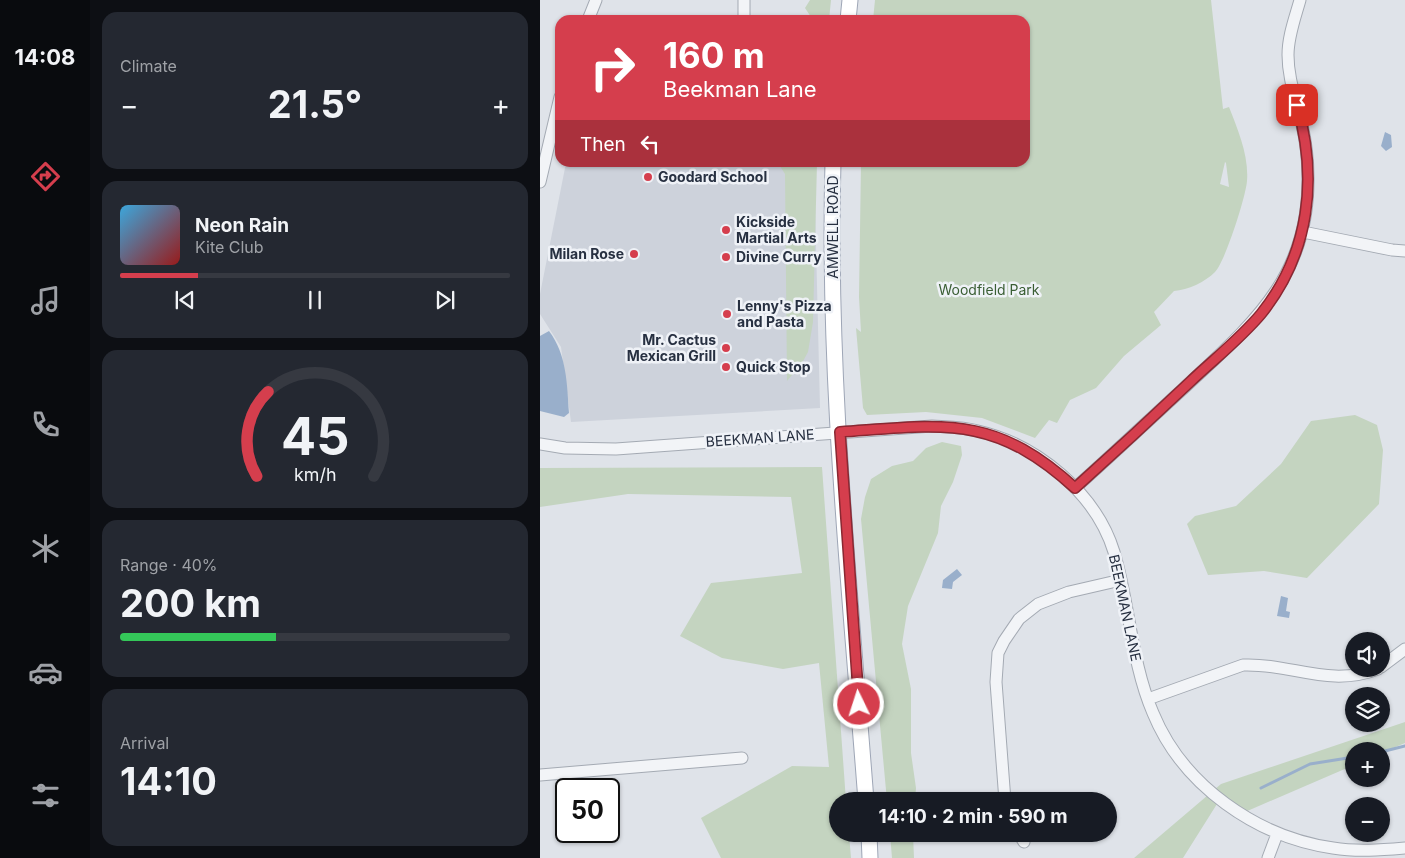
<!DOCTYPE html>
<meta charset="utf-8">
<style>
:root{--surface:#171b24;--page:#242831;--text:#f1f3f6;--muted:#9ea1a6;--line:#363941;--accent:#d53e4d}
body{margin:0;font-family:Inter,sans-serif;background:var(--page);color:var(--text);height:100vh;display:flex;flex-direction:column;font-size:19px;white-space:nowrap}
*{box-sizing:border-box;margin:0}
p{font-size:16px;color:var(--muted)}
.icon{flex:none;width:28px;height:28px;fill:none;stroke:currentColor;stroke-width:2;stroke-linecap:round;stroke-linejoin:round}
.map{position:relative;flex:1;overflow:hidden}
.drawer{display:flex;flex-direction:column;gap:12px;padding:12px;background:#0d0f14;width:450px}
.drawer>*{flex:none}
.top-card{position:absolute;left:15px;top:15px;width:475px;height:152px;border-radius:15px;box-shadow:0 1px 4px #0004;background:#d53e4d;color:#fff;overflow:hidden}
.buttons{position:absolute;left:805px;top:632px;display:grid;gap:10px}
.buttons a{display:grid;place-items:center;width:45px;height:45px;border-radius:50%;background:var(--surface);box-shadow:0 1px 4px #0004;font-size:25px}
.speed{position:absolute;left:15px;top:778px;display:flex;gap:10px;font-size:25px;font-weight:700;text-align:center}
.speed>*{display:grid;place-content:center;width:65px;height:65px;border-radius:50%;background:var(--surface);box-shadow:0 1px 4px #0004;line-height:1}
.speed .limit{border:2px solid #111;border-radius:8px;background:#fff;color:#111}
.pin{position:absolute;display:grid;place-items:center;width:42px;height:42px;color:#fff;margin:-21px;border-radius:10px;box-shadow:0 2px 8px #0006}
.me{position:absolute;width:55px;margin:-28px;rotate:356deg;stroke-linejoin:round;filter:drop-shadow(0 0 4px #0008)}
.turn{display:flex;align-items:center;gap:18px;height:105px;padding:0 25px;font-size:22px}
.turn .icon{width:65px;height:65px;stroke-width:2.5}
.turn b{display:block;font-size:35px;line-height:42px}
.then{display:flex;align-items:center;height:48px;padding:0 25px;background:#0003;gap:10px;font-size:19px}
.big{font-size:38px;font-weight:700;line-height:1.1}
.drawer .widget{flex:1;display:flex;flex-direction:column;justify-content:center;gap:8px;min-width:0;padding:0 18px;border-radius:15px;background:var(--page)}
.drawer .dial{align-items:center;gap:0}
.dial svg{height:130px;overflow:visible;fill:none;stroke:var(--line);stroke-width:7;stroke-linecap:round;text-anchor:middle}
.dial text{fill:var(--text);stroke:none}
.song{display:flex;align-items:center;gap:15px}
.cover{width:60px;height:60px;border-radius:8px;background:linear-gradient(135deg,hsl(200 70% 55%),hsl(0 70% 35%))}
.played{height:5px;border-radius:2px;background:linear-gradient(90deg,var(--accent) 20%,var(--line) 20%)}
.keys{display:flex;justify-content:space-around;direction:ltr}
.heat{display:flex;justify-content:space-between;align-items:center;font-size:28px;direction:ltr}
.charge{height:8px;border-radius:4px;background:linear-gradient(90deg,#34c759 40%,var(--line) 0)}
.trip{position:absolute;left:289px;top:792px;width:288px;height:50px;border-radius:25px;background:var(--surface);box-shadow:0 1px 4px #0004;font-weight:700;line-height:50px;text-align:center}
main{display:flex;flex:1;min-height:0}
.tabs{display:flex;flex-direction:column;width:90px;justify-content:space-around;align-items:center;background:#090b0e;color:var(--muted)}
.tabs .icon{width:35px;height:35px}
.tabs .active{color:var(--accent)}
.tabs b{font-size:22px;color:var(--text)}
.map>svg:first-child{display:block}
.built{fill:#cdd2db}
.green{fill:#c4d4c0;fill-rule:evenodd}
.water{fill:#99afcb}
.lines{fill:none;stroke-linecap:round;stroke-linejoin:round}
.stream{stroke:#99afcb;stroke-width:3}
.minor-casing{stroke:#a4aab3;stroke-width:13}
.major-casing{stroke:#9ea6b6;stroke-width:17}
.minor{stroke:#f2f4f7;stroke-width:11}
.major{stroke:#fff;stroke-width:15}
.route-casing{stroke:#8a2832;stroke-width:12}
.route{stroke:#d53e4d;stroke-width:9}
.poi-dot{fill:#d53e4d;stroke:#eff2f7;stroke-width:2}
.labels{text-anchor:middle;stroke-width:5;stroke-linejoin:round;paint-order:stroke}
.poi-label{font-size:14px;font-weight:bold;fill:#273041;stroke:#eff2f7;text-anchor:start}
.street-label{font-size:14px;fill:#273041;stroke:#eff2f7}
.park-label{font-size:14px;fill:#3a5e34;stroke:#eff2f7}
</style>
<main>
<nav class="tabs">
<b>14:08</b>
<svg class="icon active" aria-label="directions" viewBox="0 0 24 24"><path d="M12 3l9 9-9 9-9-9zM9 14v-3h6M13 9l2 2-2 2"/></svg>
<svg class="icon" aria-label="music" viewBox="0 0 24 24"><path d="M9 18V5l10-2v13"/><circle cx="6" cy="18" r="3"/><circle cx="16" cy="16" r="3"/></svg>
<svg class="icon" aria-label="phone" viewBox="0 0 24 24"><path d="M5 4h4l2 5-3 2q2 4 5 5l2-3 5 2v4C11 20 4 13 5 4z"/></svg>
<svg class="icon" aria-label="climate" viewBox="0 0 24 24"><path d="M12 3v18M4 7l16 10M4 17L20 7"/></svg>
<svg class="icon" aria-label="car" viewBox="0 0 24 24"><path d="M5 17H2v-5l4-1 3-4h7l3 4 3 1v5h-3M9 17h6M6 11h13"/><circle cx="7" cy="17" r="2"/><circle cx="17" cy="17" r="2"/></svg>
<svg class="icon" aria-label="filters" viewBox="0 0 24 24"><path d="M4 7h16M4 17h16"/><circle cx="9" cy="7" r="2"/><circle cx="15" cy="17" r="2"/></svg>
</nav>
<section class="drawer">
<div class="widget"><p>Climate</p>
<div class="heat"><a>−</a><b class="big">21.5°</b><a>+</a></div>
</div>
<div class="widget">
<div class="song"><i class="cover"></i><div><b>Neon Rain</b><p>Kite Club</p></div></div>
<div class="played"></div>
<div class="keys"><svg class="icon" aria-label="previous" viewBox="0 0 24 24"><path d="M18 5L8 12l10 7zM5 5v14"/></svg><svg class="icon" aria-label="pause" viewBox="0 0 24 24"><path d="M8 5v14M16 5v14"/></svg><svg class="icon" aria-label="next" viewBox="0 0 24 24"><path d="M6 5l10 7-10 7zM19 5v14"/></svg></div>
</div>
<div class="widget dial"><svg viewBox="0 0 100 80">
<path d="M14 69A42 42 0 1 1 86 69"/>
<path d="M14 69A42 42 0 0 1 21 17" stroke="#d53e4d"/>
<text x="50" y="56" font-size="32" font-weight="700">45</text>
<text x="50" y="72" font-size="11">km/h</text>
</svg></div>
<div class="widget"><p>Range · 40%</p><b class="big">200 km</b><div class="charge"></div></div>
<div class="widget"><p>Arrival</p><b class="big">14:10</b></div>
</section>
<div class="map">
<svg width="865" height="858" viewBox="0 0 865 858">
<rect width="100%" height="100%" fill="#dfe3e9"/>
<!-- built -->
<path class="built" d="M26 163H274L280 408 31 422 21 347 0 314V294Z"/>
<!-- green -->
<path class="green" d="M270 0H291L289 20H273L265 8Z
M335 0H671L683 109 689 107C698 130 709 156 707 181 706 196 685 262 675 272 665 282 648 290 634 291L614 312 621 325 584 356 556 388 530 400 517 423 509 420 495 438 442 418 386 412 327 415 323 408 316 328 321 332 319 297 321 163 485 162V20H333ZM685 162 686 163 689 187 680 184Z
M238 163H277L273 322 268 352 262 363 247 381 245 174Z
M815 415 837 425 843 450 839 504 767 578 724 571 668 575 647 524 655 516 696 506 741 464 771 421Z
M402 442 421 446 422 455 413 482 401 506 398 533 368 606 362 644 371 689V753L376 788 375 801H347L321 519 325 497 331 479 352 466 373 461 386 448Z
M282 467 306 801H298V834H309L311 858H181L161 818 252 766 289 767 279 663 243 669 182 658 140 636 171 583 262 573 251 497 88 494 0 507V468Z
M865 722V743L841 753V751H814V765L705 812 682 796 643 858H594L681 784Z
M350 834H373L374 858H352Z"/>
<!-- water -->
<path class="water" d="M845 132 851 135 852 147 846 151 841 146Z
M9 331C27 355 27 384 29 413L24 417 0 411V336Z
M417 569 422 575 413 582 412 589 402 588 403 580Z
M741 596 748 598 746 611 750 612 749 618 737 616Z"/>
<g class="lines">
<!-- stream -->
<path class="stream" d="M841 752 865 746
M721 788 770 764 814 757"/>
<defs>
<path id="minor" d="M48 20 56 0
M204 20V0
M0 182 20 97
M763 232 852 250 865 251
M0 444 25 448 76 449 392 426C408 427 423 427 438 431 496 444 556 493 574 552 590 605 591 662 613 713 643 786 717 837 793 848 817 852 841 850 865 848
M535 488C572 455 608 421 644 388 711 325 769 279 768 178 768 161 766 142 762 125 757 101 748 80 748 55 748 36 755 18 760 0
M841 667 865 649
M608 699 703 665C752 663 788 688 838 669
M0 775 202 758
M465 801 456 682 458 653 464 641 479 619 498 604 529 592 581 580
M479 834 484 842
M728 858 737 834"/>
<path id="major" d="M308 20 310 0
M293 162C287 374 310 590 326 801
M329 834 330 858"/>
</defs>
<!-- minor casing -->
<use href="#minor" class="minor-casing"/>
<!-- major casing -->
<use href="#major" class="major-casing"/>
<!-- minor -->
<use href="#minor" class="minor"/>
<!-- major -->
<use href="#major" class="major"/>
</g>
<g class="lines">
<defs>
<path id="route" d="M319 704 300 432C402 425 453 413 535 488 574 453 612 418 650 382 673 360 700 339 721 314 770 253 778 178 757 105"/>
</defs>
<!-- route casing -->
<use href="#route" class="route-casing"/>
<!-- route -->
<use href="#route" class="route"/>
</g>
<!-- markers -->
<g class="poi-dot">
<circle cx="108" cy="177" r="5"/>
<circle cx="186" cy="230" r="5"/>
<circle cx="94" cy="254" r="5"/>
<circle cx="186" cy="257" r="5"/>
<circle cx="187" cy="314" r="5"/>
<circle cx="186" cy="348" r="5"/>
<circle cx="186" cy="367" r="5"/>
</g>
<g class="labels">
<!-- poi labels -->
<g class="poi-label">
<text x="118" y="182">Goodard School</text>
<text x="196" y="227">Kickside<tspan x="196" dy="16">Martial Arts</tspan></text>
<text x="84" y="259" text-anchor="end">Milan Rose</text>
<text x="196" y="262">Divine Curry</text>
<text x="197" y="311">Lenny's Pizza<tspan x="197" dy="16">and Pasta</tspan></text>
<text x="176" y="345" text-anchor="end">Mr. Cactus<tspan x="176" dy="16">Mexican Grill</tspan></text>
<text x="196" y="372">Quick Stop</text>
</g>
<!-- street labels -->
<g class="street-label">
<text transform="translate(293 227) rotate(-90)" y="5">AMWELL ROAD</text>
<text transform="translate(220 438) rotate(-4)" y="5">BEEKMAN LANE</text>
<text transform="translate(585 608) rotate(78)" y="5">BEEKMAN LANE</text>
</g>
<!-- park labels -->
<g class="park-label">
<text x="449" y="295">Woodfield Park</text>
</g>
</g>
</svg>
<div class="buttons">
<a><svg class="icon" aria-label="sound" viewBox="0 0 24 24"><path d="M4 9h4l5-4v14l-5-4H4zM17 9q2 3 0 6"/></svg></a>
<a><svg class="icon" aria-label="layers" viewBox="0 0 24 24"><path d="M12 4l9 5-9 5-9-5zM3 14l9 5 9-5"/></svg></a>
<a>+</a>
<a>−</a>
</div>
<div class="speed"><div class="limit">50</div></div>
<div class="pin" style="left:757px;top:105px;background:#d93025"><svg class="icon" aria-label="arrive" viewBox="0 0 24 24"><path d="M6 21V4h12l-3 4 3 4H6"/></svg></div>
<svg class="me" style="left:319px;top:704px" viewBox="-20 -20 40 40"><circle r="17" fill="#d53e4d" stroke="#fff" stroke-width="3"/><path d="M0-11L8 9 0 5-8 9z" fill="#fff"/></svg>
<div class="trip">14:10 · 2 min · 590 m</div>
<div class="top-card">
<div class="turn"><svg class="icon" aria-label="right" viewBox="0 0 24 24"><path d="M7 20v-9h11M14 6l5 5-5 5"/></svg><div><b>160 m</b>Beekman Lane</div></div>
<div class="then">Then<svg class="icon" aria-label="left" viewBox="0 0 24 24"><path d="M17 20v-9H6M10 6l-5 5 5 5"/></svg></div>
</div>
</div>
</main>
